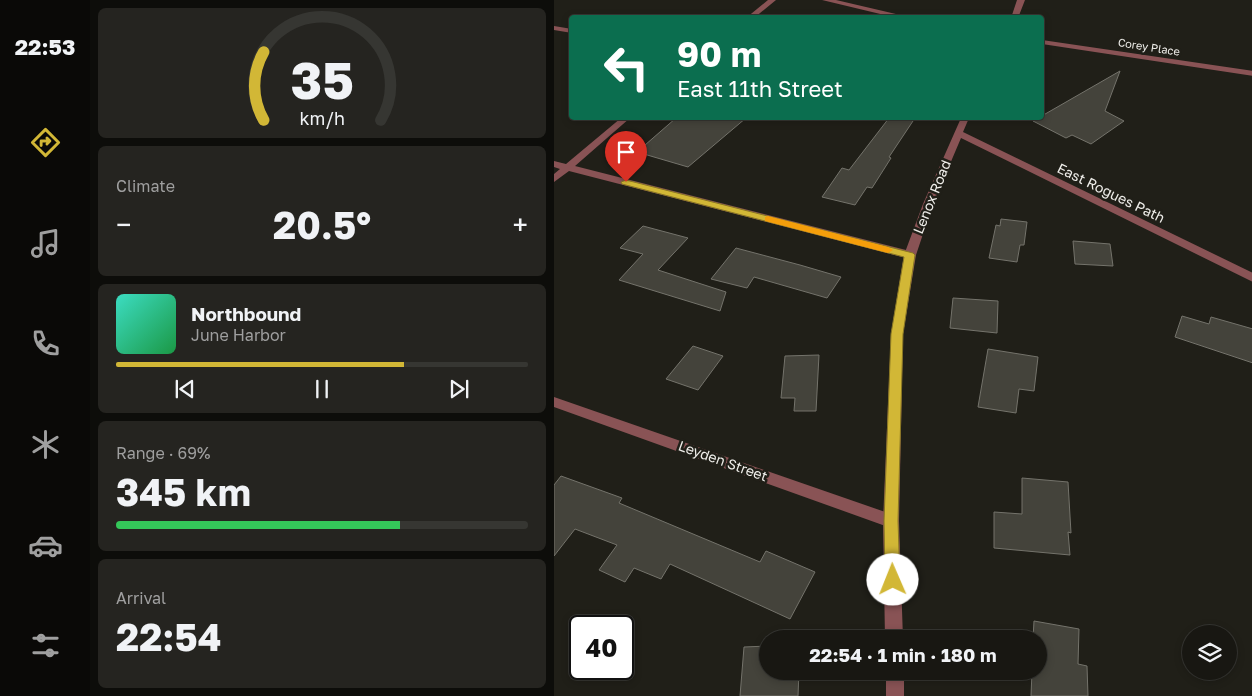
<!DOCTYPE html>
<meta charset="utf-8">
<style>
:root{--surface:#181712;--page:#252420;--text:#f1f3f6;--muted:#9f9f9f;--line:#363632;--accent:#d2b736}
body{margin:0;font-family:"Golos Text",sans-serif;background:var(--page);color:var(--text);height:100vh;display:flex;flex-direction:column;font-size:19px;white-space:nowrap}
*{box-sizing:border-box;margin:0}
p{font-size:16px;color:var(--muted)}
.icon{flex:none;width:28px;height:28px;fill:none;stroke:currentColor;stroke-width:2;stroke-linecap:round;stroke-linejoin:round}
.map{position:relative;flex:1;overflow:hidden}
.details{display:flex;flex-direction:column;gap:8px;padding:8px;background:#0d0d0a;width:464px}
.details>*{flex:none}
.guide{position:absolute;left:15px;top:15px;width:475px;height:105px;border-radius:5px;box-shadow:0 2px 8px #0003,0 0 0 1px var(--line);background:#0b6e4f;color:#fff;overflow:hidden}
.fabs{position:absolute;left:628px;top:625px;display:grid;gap:10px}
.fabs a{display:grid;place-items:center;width:55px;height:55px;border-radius:50%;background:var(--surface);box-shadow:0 2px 8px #0003,0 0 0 1px var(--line);font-size:25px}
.speed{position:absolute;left:15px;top:615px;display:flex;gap:10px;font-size:25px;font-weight:700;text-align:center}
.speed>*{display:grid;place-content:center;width:65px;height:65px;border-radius:50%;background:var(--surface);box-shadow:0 2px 8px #0003,0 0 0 1px var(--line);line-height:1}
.speed .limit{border:2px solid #111;border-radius:8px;background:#fff;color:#111}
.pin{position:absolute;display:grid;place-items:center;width:42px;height:42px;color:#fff;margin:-51px -21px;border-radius:50% 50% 50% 0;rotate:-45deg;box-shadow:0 0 5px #0007}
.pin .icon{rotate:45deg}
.me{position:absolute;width:55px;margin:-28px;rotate:359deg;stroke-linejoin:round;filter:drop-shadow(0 0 4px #0008)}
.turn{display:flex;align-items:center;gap:18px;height:105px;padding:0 25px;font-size:22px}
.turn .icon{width:65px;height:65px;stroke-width:2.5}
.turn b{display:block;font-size:35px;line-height:42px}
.big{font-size:38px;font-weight:700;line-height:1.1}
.details .card{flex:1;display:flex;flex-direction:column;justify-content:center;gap:8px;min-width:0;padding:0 18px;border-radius:8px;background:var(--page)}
.details .dial{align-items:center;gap:0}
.dial svg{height:130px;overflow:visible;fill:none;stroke:var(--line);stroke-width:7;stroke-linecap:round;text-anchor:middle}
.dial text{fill:var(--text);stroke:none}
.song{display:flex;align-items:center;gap:15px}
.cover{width:60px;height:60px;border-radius:8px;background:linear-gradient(135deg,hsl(170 70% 55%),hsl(140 70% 35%))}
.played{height:5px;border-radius:2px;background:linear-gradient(90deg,var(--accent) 70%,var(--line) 70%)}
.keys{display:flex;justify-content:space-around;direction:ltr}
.heat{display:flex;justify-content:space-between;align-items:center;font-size:28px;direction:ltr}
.charge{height:8px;border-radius:4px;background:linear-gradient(90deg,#34c759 69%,var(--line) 0)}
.trip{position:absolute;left:205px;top:630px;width:288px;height:50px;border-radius:25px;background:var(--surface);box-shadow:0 2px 8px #0003,0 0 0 1px var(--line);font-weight:700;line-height:50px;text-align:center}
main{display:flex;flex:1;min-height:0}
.dock{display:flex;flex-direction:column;width:90px;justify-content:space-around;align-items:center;background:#0a0907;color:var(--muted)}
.dock .icon{width:35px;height:35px}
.dock .current{color:var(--accent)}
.dock b{font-size:22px;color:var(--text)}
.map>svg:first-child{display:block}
.building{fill:#44433b;stroke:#74736b}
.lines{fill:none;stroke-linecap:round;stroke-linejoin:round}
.minor{fill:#895355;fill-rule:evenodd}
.tertiary{fill:#895355;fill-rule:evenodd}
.route{fill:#d2b736;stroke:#887723}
.slow{fill:#f59e0b}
.labels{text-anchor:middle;stroke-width:5;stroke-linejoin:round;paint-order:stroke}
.far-street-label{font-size:11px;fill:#efeeea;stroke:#201f18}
.street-label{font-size:14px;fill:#efeeea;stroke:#201f18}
</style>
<main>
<nav class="dock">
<b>22:53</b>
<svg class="icon current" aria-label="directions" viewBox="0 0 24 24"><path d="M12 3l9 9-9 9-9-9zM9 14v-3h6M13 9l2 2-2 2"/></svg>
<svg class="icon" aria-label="music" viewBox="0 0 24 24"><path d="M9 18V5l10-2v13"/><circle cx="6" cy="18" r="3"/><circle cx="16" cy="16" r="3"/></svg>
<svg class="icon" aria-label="phone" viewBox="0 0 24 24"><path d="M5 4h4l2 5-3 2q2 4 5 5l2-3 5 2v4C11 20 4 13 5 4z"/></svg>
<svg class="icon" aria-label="climate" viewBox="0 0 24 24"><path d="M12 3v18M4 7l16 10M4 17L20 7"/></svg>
<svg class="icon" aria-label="car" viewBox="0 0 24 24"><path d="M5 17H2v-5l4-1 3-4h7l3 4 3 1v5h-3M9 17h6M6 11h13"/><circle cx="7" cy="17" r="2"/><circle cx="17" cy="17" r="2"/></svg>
<svg class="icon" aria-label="filters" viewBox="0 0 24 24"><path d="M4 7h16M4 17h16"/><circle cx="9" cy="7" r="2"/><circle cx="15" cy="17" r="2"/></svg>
</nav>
<section class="details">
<div class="card dial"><svg viewBox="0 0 100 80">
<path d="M14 69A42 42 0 1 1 86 69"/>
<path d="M14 69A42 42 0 0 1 14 27" stroke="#d2b736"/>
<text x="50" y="56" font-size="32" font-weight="700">35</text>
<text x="50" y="72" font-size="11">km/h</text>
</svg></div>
<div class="card"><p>Climate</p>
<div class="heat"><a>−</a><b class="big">20.5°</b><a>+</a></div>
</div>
<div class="card">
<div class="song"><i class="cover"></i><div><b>Northbound</b><p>June Harbor</p></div></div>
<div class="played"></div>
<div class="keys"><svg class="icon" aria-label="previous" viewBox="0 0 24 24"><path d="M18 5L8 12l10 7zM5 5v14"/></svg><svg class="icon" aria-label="pause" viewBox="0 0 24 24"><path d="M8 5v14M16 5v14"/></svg><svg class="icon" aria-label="next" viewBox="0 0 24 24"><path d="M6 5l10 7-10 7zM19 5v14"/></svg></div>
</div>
<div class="card"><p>Range · 69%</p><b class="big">345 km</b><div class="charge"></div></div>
<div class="card"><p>Arrival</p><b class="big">22:54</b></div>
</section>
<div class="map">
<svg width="699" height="696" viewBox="0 0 699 696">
<rect width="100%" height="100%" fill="#201f18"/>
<!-- building -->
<path class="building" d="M566 71 551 111 570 121 537 144 518 135 512 138 479 121Z
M122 118H192L134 167 83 152Z
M335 118H361L335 157 337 158 318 188 313 187 301 205 268 197 288 168 295 170Z
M447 219 473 222 470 245H466L463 262 435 258 442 225 446 226Z
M89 226 134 238 104 270 172 292 166 311 65 280 89 254 66 248Z
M519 241 556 244 559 266 521 264Z
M182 248 246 265 287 277 273 298 200 277 193 288 157 279Z
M399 298 444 301 443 333 396 328Z
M628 316 655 324 657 317 699 329V363L621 337Z
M139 346 169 356 144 390 112 379Z
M434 349 484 357 480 391 465 389 462 413 424 407Z
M265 355 262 411H240L241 398H227L231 356Z
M7 476 68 498 65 503 206 562 212 551 261 572 236 619 116 564 107 579 80 568 71 582 45 570 63 545 21 529 0 556V485Z
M468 478 514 482 517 533 514 532 516 555 440 548V512L468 514Z
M480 621 525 629 524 664 533 666 534 696H477L478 671H484V639H479Z
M214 646V671H245L244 696H186L190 647Z"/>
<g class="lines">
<!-- minor -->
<path class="minor" d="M214 0H222L200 18H192Z
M268 0H282L359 18H343Z
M0 26 18 29V33L0 30Z
M488 40 699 71V76L488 44Z
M67 118H76L21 166 356 251 362 255 356 259 15 171 0 182V174L6 169 0 167V161L12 164Z
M0 397 337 514 342 516 345 521 342 526 337 528 0 407Z"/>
<!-- tertiary -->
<path class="tertiary" d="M463 0H471L464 18H457Z
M407 118H415L409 132 699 273V282L407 138 379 204 362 255 349 334 345 521 349 639H331L329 521 337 334 350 255 369 204Z
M332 671H350V696H332Z"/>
</g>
<!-- route -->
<path class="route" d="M72 180 359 253 361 255 349 334 344 521 346 580 344 585 339 587 333 585 331 580 330 521 337 334 350 257 68 184 67 182Z"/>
<!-- slow -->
<path class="slow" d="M214 216 334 247 339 250 334 253 211 221V217Z"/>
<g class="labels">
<!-- far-street labels -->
<g class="far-street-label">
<text transform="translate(595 47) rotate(9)" y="4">Corey Place</text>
</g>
<!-- street labels -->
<g class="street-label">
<text transform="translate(557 193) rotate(26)" y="5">East Rogues Path</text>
<text transform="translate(378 197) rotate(-68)" y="5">Lenox Road</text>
<text transform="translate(169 461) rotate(20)" y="5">Leyden Street</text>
</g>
</g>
</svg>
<div class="fabs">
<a><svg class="icon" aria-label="layers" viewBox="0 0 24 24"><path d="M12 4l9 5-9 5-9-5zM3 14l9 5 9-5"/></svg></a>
</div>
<div class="speed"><div class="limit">40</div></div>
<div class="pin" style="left:72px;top:182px;background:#d93025"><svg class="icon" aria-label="arrive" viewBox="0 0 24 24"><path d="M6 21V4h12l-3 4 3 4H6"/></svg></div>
<svg class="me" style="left:339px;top:580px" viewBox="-20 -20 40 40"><circle r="19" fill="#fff"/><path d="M0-13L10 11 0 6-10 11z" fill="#d2b736"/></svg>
<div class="trip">22:54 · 1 min · 180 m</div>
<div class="guide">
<div class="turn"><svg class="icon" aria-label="left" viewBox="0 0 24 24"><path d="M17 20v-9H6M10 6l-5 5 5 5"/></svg><div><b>90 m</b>East 11th Street</div></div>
</div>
</div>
</main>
